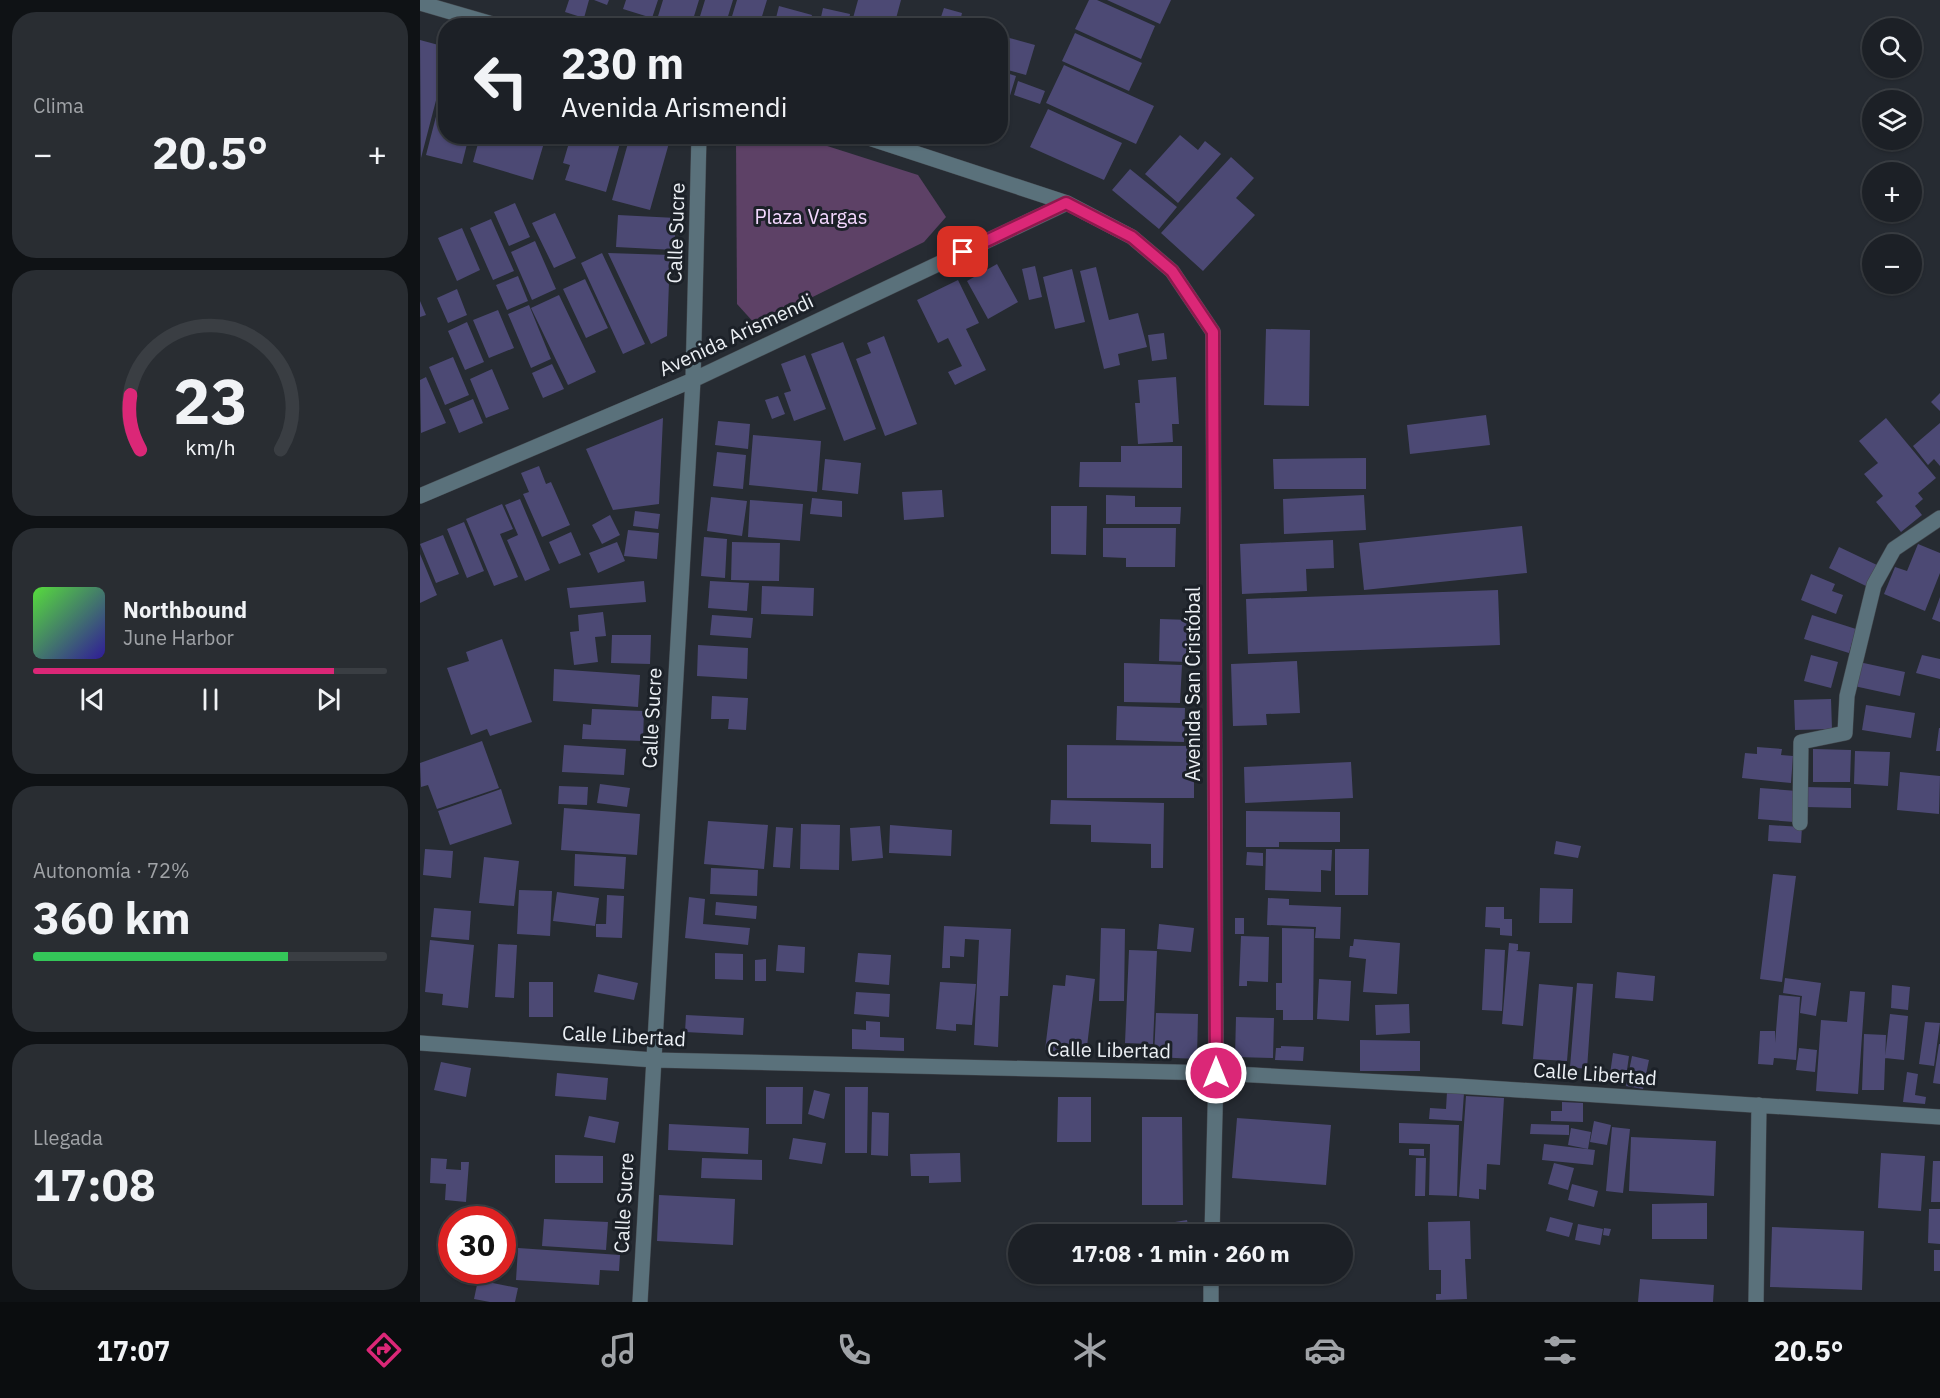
<!DOCTYPE html>
<html lang="es">
<meta charset="utf-8">
<style>
:root{--surface:#1c2026;--page:#292d32;--text:#f1f3f6;--muted:#a0a3a7;--line:#3a3e43;--accent:#db2777}
body{margin:0;font-family:"IBM Plex Sans",sans-serif;background:var(--page);color:var(--text);height:100vh;display:flex;flex-direction:column;font-size:22px;white-space:nowrap}
*{box-sizing:border-box;margin:0}
p{font-size:20px;color:var(--muted)}
.icon{flex:none;width:33px;height:33px;fill:none;stroke:currentColor;stroke-width:2;stroke-linecap:round;stroke-linejoin:round}
.map{position:relative;flex:1;overflow:hidden}
.side{display:flex;flex-direction:column;gap:12px;padding:12px;background:#0f1215;width:420px}
.side>*{flex:none}
.banner{position:absolute;left:18px;top:18px;width:570px;height:126px;border-radius:24px;box-shadow:0 2px 4px #0004,0 0 0 2px var(--line);background:#1c2026;color:var(--text);overflow:hidden}
.controls{position:absolute;left:1442px;top:18px;display:grid;gap:12px}
.controls a{display:grid;place-items:center;width:60px;height:60px;border-radius:50%;background:var(--surface);box-shadow:0 2px 4px #0004,0 0 0 2px var(--line);font-size:30px}
.speed{position:absolute;left:18px;top:1206px;display:flex;gap:12px;font-size:30px;font-weight:700;text-align:center}
.speed>*{display:grid;place-content:center;width:78px;height:78px;border-radius:50%;background:var(--surface);box-shadow:0 2px 4px #0004,0 0 0 2px var(--line);line-height:1}
.speed .limit{border:9px solid #d22;background:#fff;color:#111}
.pin{position:absolute;display:grid;place-items:center;width:51px;height:51px;color:#fff;margin:-26px;border-radius:12px;box-shadow:0 3px 9px #0006}
.me{position:absolute;width:66px;margin:-33px;rotate:0deg;stroke-linejoin:round;filter:drop-shadow(0 0 4px #0008)}
.turn{display:flex;align-items:center;gap:21px;height:126px;padding:0 24px;font-size:27px}
.turn .icon{width:78px;height:78px;stroke-width:2.5}
.turn b{display:block;font-size:42px;line-height:51px}
.big{font-size:45px;font-weight:700;line-height:1.1}
.side .card{flex:1;display:flex;flex-direction:column;justify-content:center;gap:9px;min-width:0;padding:0 21px;border-radius:24px;background:var(--page)}
.side .dial{align-items:center;gap:0}
.dial svg{height:156px;overflow:visible;fill:none;stroke:var(--line);stroke-width:7;stroke-linecap:round;text-anchor:middle}
.dial text{fill:var(--text);stroke:none}
.song{display:flex;align-items:center;gap:18px}
.cover{width:72px;height:72px;border-radius:9px;background:linear-gradient(135deg,hsl(110 70% 55%),hsl(250 70% 35%))}
.played{height:6px;border-radius:3px;background:linear-gradient(90deg,var(--accent) 85%,var(--line) 85%)}
.keys{display:flex;justify-content:space-around;direction:ltr}
.heat{display:flex;justify-content:space-between;align-items:center;font-size:33px;direction:ltr}
.charge{height:9px;border-radius:4px;background:linear-gradient(90deg,#34c759 72%,var(--line) 0)}
.trip{position:absolute;left:588px;top:1224px;width:345px;height:60px;border-radius:30px;background:var(--surface);box-shadow:0 2px 4px #0004,0 0 0 2px var(--line);font-weight:700;line-height:60px;text-align:center}
.dock{display:flex;height:96px;justify-content:space-around;align-items:center;background:#0b0d0f;color:var(--muted)}
.dock .icon{width:42px;height:42px}
.dock .current{color:var(--accent)}
.dock b{font-size:27px;color:var(--text)}
main{display:flex;flex:1;min-height:0}
.map>svg:first-child{display:block}
.green{fill:#5d4166}
.building{fill:#4c4974}
.lines{fill:none;stroke-linecap:round;stroke-linejoin:round}
.minor-casing{stroke:#42474d;stroke-width:16}
.minor{stroke:#5a717b;stroke-width:15}
.route-casing{stroke:#8e194d;stroke-width:15}
.route{stroke:#db2777;stroke-width:10}
.labels{text-anchor:middle;stroke-width:6;stroke-linejoin:round;paint-order:stroke}
.park-label{font-size:20px;fill:#f4d8ff;stroke:#1c2128}
.street-label{font-size:20px;fill:#ecf0f5;stroke:#1c2128}
</style>
<main>
<section class="side">
<div class="card"><p>Clima</p>
<div class="heat"><a>−</a><b class="big">20.5°</b><a>+</a></div>
</div>
<div class="card dial"><svg viewBox="0 0 100 80">
<path d="M14 69A42 42 0 1 1 86 69"/>
<path d="M14 69A42 42 0 0 1 9 41" stroke="#db2777"/>
<text x="50" y="56" font-size="32" font-weight="700">23</text>
<text x="50" y="72" font-size="11">km/h</text>
</svg></div>
<div class="card">
<div class="song"><i class="cover"></i><div><b>Northbound</b><p>June Harbor</p></div></div>
<div class="played"></div>
<div class="keys"><svg class="icon" aria-label="previous" viewBox="0 0 24 24"><path d="M18 5L8 12l10 7zM5 5v14"/></svg><svg class="icon" aria-label="pause" viewBox="0 0 24 24"><path d="M8 5v14M16 5v14"/></svg><svg class="icon" aria-label="next" viewBox="0 0 24 24"><path d="M6 5l10 7-10 7zM19 5v14"/></svg></div>
</div>
<div class="card"><p>Autonomía · 72%</p><b class="big">360 km</b><div class="charge"></div></div>
<div class="card"><p>Llegada</p><b class="big">17:08</b></div>
</section>
<div class="map">
<svg width="1520" height="1302" viewBox="0 0 1520 1302">
<rect width="100%" height="100%" fill="#262b32"/>
<!-- green -->
<path class="green" d="M316 137H379L498 175 526 217 504 242 336 325 317 304Z"/>
<!-- building -->
<path class="building" d="M149 0H169L164 18 145 12Z
M174 0H189L187 5Z
M206 0H238L232 18 203 9Z
M243 0H279L271 26H235Z
M285 0H313L305 26H277Z
M317 0H347L339 26H309Z
M438 0H481L474 26H459L433 18Z
M669 0H677L735 26 721 59 655 29Z
M687 0H751L740 24Z
M359 6 392 15 389 26H354Z
M403 8 430 14 428 26H399Z
M524 8 542 13 539 26H518Z
M546 19 566 25V26H545Z
M655 33 722 63 709 91 642 61Z
M582 36 615 45 606 75 580 68V42Z
M0 40 26 47V62L1 158Z
M644 65 734 106 716 144 626 103Z
M580 71 596 76 581 125H580Z
M598 81 625 91 620 104 594 95Z
M25 82 26 136H49L42 164 6 155Z
M628 109 702 143 684 180 610 147Z
M760 135 778 150 785 141 801 154 758 203 725 174Z
M60 136H126L113 180 53 162Z
M151 136H202L186 192 145 180 150 165 143 163Z
M210 136H251L230 210 192 200Z
M811 157 834 178 816 198 835 215 783 271 741 233Z
M710 169 757 207 739 229 692 190Z
M95 203 110 237 89 246 74 212Z
M135 213 156 258 134 268 112 223Z
M198 215 256 218 254 250 196 247Z
M71 219 94 271 73 280 50 228Z
M42 228 60 270 37 281 18 238Z
M115 241 136 289 112 300 91 252Z
M182 253 225 344 203 354 161 263Z
M188 253 250 255 247 336 231 344Z
M577 264 598 302 568 319 547 281Z
M615 266 622 297 609 300 602 269Z
M676 267 689 320 718 313 727 347 698 354 700 365 684 369 660 271Z
M652 269 665 322 635 329 623 277Z
M98 276 108 301 87 310 76 285Z
M165 279 188 328 166 338 143 289Z
M538 280 559 323 546 329 566 370 535 385 528 372 542 366 528 338 518 343 497 300Z
M37 289 47 315 28 323 17 298Z
M139 295 176 372 148 385 111 308Z
M0 301 6 315 0 317Z
M109 305 131 359 111 368 88 314Z
M78 310 94 348 69 358 53 320Z
M47 322 64 362 45 370 28 331Z
M846 329 890 330 889 406 844 405Z
M744 333 747 359 732 361 728 335Z
M464 336 497 424 465 436 436 359 451 353 447 343Z
M423 342 456 429 424 441 391 354Z
M385 355 406 409 374 421 364 393 371 391 361 364Z
M33 357 49 395 25 405 9 367Z
M132 364 144 389 123 398 112 373Z
M72 369 89 409 66 418 50 379Z
M6 377 26 423 1 433 0 380Z
M756 377 759 424H752L753 442 718 444 715 403H720L718 380Z
M1520 393V411L1511 402Z
M358 396 365 414 352 419 345 400Z
M53 399 63 423 39 433 29 409Z
M1066 415 1070 445 990 454 987 425Z
M243 418 239 504 193 510 166 449Z
M1466 418 1516 478 1498 493 1503 499 1495 506 1502 515 1481 532 1456 502 1463 496 1444 474 1458 463 1439 441Z
M298 421 330 424 328 449 295 445Z
M1520 423V466L1514 459 1508 465 1493 446Z
M333 435 401 441 397 492 329 485Z
M701 446H762V488L659 487 660 462H701Z
M297 452 326 455 323 489 293 486Z
M946 458V489H854L853 459Z
M405 459 441 463 438 494 402 490Z
M119 466 126 484 131 482 150 525 122 537 103 494 109 492 101 473Z
M522 490 524 517 484 520 482 492Z
M686 495 715 496V507H761L760 524H686Z
M944 495 946 530 864 534 863 499Z
M291 497 327 501 322 536 287 531Z
M392 498 422 501V517L390 514Z
M100 499 130 570 105 581 87 540 98 535 85 505Z
M330 500 383 504 380 541 328 537Z
M82 504 93 529 80 534 98 577 74 586 46 519Z
M631 506H667L666 555 631 554Z
M215 511 240 514 238 529 213 526Z
M190 515 200 535 182 544 172 525Z
M44 522 64 571 47 578 27 529Z
M1102 526 1107 573 944 590 939 543Z
M683 528H756L755 567H706V558L683 557Z
M208 530 239 533 237 559 204 556Z
M151 532 161 555 139 564 129 542Z
M23 535 39 574 16 583 0 544Z
M284 537 307 539 305 578 281 576Z
M913 540 914 568 886 569 887 591 822 594 820 544Z
M197 542 205 561 178 573 169 553Z
M312 542 360 543 359 581 311 580Z
M1498 544 1520 553V573L1505 611 1464 594 1475 567 1487 571Z
M1419 547 1457 565 1446 586 1409 568Z
M0 554 17 595 0 603Z
M1391 574 1415 584 1412 591 1423 595 1416 614 1381 600Z
M224 581 226 602 150 608 147 588Z
M290 581 329 583 327 611 288 608Z
M342 586 394 588 393 616 341 614Z
M1078 590 1080 645 828 654 826 599Z
M1520 597V622L1512 619Z
M183 612 186 636 175 637 178 662 154 665 150 632 159 631 158 615Z
M292 615 333 618 331 638 290 635Z
M1392 615 1436 629 1429 653 1384 639Z
M740 619 770 620 769 662 739 661Z
M192 635H231L230 664 191 663Z
M82 639 112 722 70 736 67 729 51 735 27 668 49 661 46 652Z
M278 645 328 648 327 679 277 676Z
M1391 655 1418 662 1411 688 1384 681Z
M1502 655 1520 659V679L1496 673Z
M877 661 880 713 846 714 847 725 813 726 811 664Z
M1439 662 1485 672 1480 696 1434 686Z
M704 663 762 665 760 703 704 702Z
M134 669 220 675 218 707 133 701Z
M292 696 328 698 326 730 308 729 309 719H291Z
M1411 699 1412 729 1375 730 1374 700Z
M1446 705 1495 713 1491 738 1442 730Z
M697 706 765 708 764 742 696 740Z
M172 709 224 711 223 741 162 739 163 724 171 725Z
M1519 728H1520V751H1516Z
M62 741 79 788 17 809 8 785 1 787 0 763Z
M144 745 206 749 204 775 142 772Z
M647 745 774 746V798H647Z
M1337 747 1362 749 1361 755 1373 756 1371 783 1322 778 1325 753 1337 754Z
M1393 749 1431 750 1430 782H1393Z
M1435 751 1470 752 1468 786 1434 784Z
M931 762 933 798 825 803 824 767Z
M1480 772 1520 776 1519 814 1477 810Z
M180 784 210 788 207 807 177 803Z
M139 786 168 787 167 805 138 804Z
M1385 787 1431 788V808L1385 807Z
M1340 788 1377 791 1374 822 1338 819Z
M81 789 92 824 30 845 18 811Z
M631 800 744 803 743 868H731V844L671 842V825L630 824Z
M144 808 220 814 217 855 141 850Z
M826 811 920 812V842H859V847H826Z
M288 821 348 825 344 869 284 864Z
M381 824 420 825 419 870 380 869Z
M470 825 532 830 531 856 469 853Z
M1349 825 1382 827 1381 843 1348 841Z
M460 826 463 858 432 861 430 828Z
M356 827 373 828 370 868 353 867Z
M1136 841 1161 846 1158 858 1134 854Z
M5 849 33 851 31 878 3 875Z
M846 849 912 850 911 871 901 870V892L845 890Z
M915 849H949L948 895H915Z
M827 852 843 853V866L826 865Z
M155 854 206 857 204 889 154 886Z
M64 857 99 861 94 906 59 903Z
M291 868 338 870 337 896 290 894Z
M1353 874 1376 876 1362 982 1340 979Z
M1120 888 1153 889 1152 923H1119Z
M99 890 132 891 130 936 97 934Z
M137 892 179 898 175 926 133 921Z
M187 895 204 896 202 938 176 937V924H186Z
M269 897 285 899 283 924 330 928 328 945 265 938Z
M848 898 869 899V905L921 907 920 939 895 938 896 927 847 925Z
M296 902 337 906 336 919 295 915Z
M1066 907H1084V919H1092V936L1080 935V928L1065 927Z
M14 908 51 911 49 940 11 937Z
M815 918H824V934H815Z
M739 924 774 928 771 952 737 949Z
M524 926 591 929 588 996H580L578 1047 554 1045 559 940 545 939 544 957 530 956V968H522Z
M681 928 705 929 704 1001H679Z
M862 928 894 929 893 1020H863V1010H856V983H862Z
M821 936 849 937 848 982 827 981V986H819Z
M934 939 980 943 977 994 943 992 946 959 929 957 930 946H933Z
M10 940 54 945 48 1008 22 1005 23 994 5 992Z
M1089 943 1098 944V950L1096 951 1110 952 1103 1026 1082 1024Z
M78 944 97 945 94 998 75 997Z
M358 945 385 947 384 973 356 971Z
M1065 949 1085 950 1082 1011 1062 1010Z
M709 950 737 951 733 1044 705 1043Z
M295 953 323 954V980L295 979Z
M438 953 471 955 469 985 435 982Z
M346 959V981H335V960Z
M1197 972 1235 976 1233 1001 1195 998Z
M178 974 218 983 214 1000 174 992Z
M646 975 675 979 666 1055 625 1050 633 985 645 986Z
M1365 978 1401 983 1396 1016 1380 1013 1382 996 1363 993Z
M899 979 931 981 929 1021 897 1019Z
M109 982H133V1017H109Z
M520 982 556 984 552 1025 536 1024V1031L516 1029Z
M1157 983 1173 984 1167 1069 1150 1067Z
M1119 984 1153 987 1147 1061 1113 1059Z
M1472 985 1490 987 1488 1010 1471 1008Z
M1430 991 1445 992 1438 1094 1396 1091 1401 1020 1427 1022Z
M436 992 470 994 469 1017 434 1014Z
M1359 995 1380 997 1376 1060 1354 1058 1353 1065 1338 1064 1340 1031H1355V1043Z
M989 1004 990 1033 956 1035 955 1005Z
M736 1013 778 1014 777 1059 734 1057Z
M1470 1014 1488 1016 1484 1060 1465 1058Z
M266 1015 324 1018 323 1035 265 1032Z
M816 1017 854 1018 853 1058 815 1057Z
M446 1021 460 1022V1037L484 1038V1051L432 1049V1029L446 1030Z
M1505 1022 1520 1023 1514 1066 1499 1064Z
M1444 1034 1466 1035 1464 1090H1442Z
M940 1040 1000 1041V1071H940Z
M1519 1044H1520V1084L1513 1083Z
M861 1046 884 1047 883 1061 855 1060 856 1048H861Z
M1379 1048 1397 1050 1395 1072 1376 1070Z
M1193 1053 1209 1056 1205 1084 1189 1081Z
M1212 1056 1229 1060 1223 1089 1206 1086Z
M21 1062 51 1068 46 1097 14 1090Z
M1487 1072 1498 1074 1495 1095 1506 1097 1505 1104 1483 1102Z
M137 1073 188 1078 186 1100 135 1096Z
M346 1087H383L382 1124H346Z
M425 1087H448L447 1153H425Z
M394 1090 410 1094 404 1119 388 1114Z
M1027 1092 1044 1093 1042 1121 1009 1119 1010 1108 1026 1109Z
M1046 1096 1084 1098 1080 1165 1067 1164 1066 1190 1059 1189V1199L1039 1197Z
M638 1097H671V1142H637Z
M1142 1102 1163 1103V1122L1131 1121V1111H1142Z
M452 1112 469 1113 468 1156 451 1155Z
M169 1116 199 1122 195 1143 164 1137Z
M722 1117H762L763 1205H722Z
M817 1118 911 1125 906 1185 812 1178Z
M1174 1121 1191 1125 1187 1145 1170 1142Z
M979 1123 1039 1125 1037 1196 1009 1195 1010 1144 979 1143Z
M249 1124 329 1128 328 1154 248 1150Z
M1111 1124 1149 1125V1135L1110 1134Z
M1192 1127 1210 1129 1203 1193 1186 1191Z
M1151 1128 1171 1132 1168 1149 1148 1145Z
M1211 1137 1296 1141 1294 1196 1209 1191Z
M373 1138 406 1143 402 1164 369 1159Z
M1124 1144 1175 1150 1173 1165 1122 1160Z
M989 1149H1004V1156L989 1155Z
M540 1153 541 1182 509 1183V1176H491L490 1154Z
M1461 1153 1505 1156 1501 1211 1458 1208Z
M135 1155 183 1156V1183H135Z
M11 1158 27 1159 26 1169 41 1170V1162H49L46 1202 25 1200 26 1184 10 1183Z
M282 1158 342 1160V1180L281 1178Z
M996 1158H1006L1005 1196H995Z
M1513 1161H1520V1202H1511Z
M1134 1163 1154 1168 1148 1190 1128 1184Z
M1152 1184 1178 1191 1174 1207 1148 1200Z
M239 1195 315 1199 313 1245 237 1241Z
M1287 1203V1239H1232V1204Z
M1509 1209H1520V1244L1508 1243Z
M1130 1217 1153 1223 1149 1237 1126 1231Z
M124 1219 188 1222 186 1250 122 1246Z
M767 1220 770 1234H689V1233Z
M1050 1221 1051 1259H1045L1047 1299 1016 1300V1294H1021V1270H1009L1008 1222Z
M1158 1224 1183 1229 1180 1245 1155 1240Z
M1352 1227 1444 1231 1442 1290 1350 1287Z
M1184 1228 1191 1229 1189 1236 1183 1235Z
M900 1230V1234H855V1233Z
M98 1248 200 1255 199 1271 180 1270 179 1285 96 1280Z
M1514 1250H1520V1271H1514Z
M682 1274H709V1275L683 1279Z
M1220 1279 1294 1285 1293 1302H1218Z
M58 1280 98 1288 95 1302H70L54 1299Z"/>
<g class="lines">
<defs>
<path id="minor" d="M0 3 79 26
M443 136 647 203 712 237 752 271 793 332 796 1073 792 1234
M0 496 273 380 647 203
M1380 823 1381 742 1425 733 1427 696 1454 585 1474 549 1520 518
M0 1043 234 1060 796 1073 1037 1086 1520 1117
M220 1302 273 380 279 136
M791 1302V1274
M1336 1302 1339 1105"/>
</defs>
<!-- minor casing -->
<use href="#minor" class="minor-casing"/>
<!-- minor -->
<use href="#minor" class="minor"/>
</g>
<g class="lines">
<defs>
<path id="route" d="M543 252 646 203 712 237 752 271 793 332 796 1073"/>
</defs>
<!-- route casing -->
<use href="#route" class="route-casing"/>
<!-- route -->
<use href="#route" class="route"/>
</g>
<g class="labels">
<!-- park labels -->
<g class="park-label">
<text x="391" y="224">Plaza Vargas</text>
</g>
<!-- street labels -->
<g class="street-label">
<text transform="translate(256 233) rotate(-88)" y="7">Calle Sucre</text>
<text transform="translate(316 335) rotate(-25)" y="7">Avenida Arismendi</text>
<text transform="translate(773 684) rotate(-90)" y="7">Avenida San Cristóbal</text>
<text transform="translate(232 718) rotate(-87)" y="7">Calle Sucre</text>
<text transform="translate(204 1036) rotate(3)" y="7">Calle Libertad</text>
<text transform="translate(689 1050) rotate(1)" y="7">Calle Libertad</text>
<text transform="translate(1175 1074) rotate(4)" y="7">Calle Libertad</text>
<text transform="translate(204 1203) rotate(-87)" y="7">Calle Sucre</text>
</g>
</g>
</svg>
<div class="controls">
<a><svg class="icon" aria-label="search" viewBox="0 0 24 24"><circle cx="10" cy="10" r="6"/><path d="M15 15l6 6"/></svg></a>
<a><svg class="icon" aria-label="layers" viewBox="0 0 24 24"><path d="M12 4l9 5-9 5-9-5zM3 14l9 5 9-5"/></svg></a>
<a>+</a>
<a>−</a>
</div>
<div class="speed"><div class="limit">30</div></div>
<div class="pin" style="left:543px;top:252px;background:#d93025"><svg class="icon" aria-label="arrive" viewBox="0 0 24 24"><path d="M6 21V4h12l-3 4 3 4H6"/></svg></div>
<svg class="me" style="left:796px;top:1073px" viewBox="-20 -20 40 40"><circle r="17" fill="#db2777" stroke="#fff" stroke-width="3"/><path d="M0-11L8 9 0 5-8 9z" fill="#fff"/></svg>
<div class="trip">17:08 · 1 min · 260 m</div>
<div class="banner">
<div class="turn"><svg class="icon" aria-label="left" viewBox="0 0 24 24"><path d="M17 20v-9H6M10 6l-5 5 5 5"/></svg><div><b>230 m</b>Avenida Arismendi</div></div>
</div>
</div>
</main>
<nav class="dock">
<b>17:07</b>
<svg class="icon current" aria-label="directions" viewBox="0 0 24 24"><path d="M12 3l9 9-9 9-9-9zM9 14v-3h6M13 9l2 2-2 2"/></svg>
<svg class="icon" aria-label="music" viewBox="0 0 24 24"><path d="M9 18V5l10-2v13"/><circle cx="6" cy="18" r="3"/><circle cx="16" cy="16" r="3"/></svg>
<svg class="icon" aria-label="phone" viewBox="0 0 24 24"><path d="M5 4h4l2 5-3 2q2 4 5 5l2-3 5 2v4C11 20 4 13 5 4z"/></svg>
<svg class="icon" aria-label="climate" viewBox="0 0 24 24"><path d="M12 3v18M4 7l16 10M4 17L20 7"/></svg>
<svg class="icon" aria-label="car" viewBox="0 0 24 24"><path d="M5 17H2v-5l4-1 3-4h7l3 4 3 1v5h-3M9 17h6M6 11h13"/><circle cx="7" cy="17" r="2"/><circle cx="17" cy="17" r="2"/></svg>
<svg class="icon" aria-label="filters" viewBox="0 0 24 24"><path d="M4 7h16M4 17h16"/><circle cx="9" cy="7" r="2"/><circle cx="15" cy="17" r="2"/></svg>
<b>20.5°</b>
</nav>
